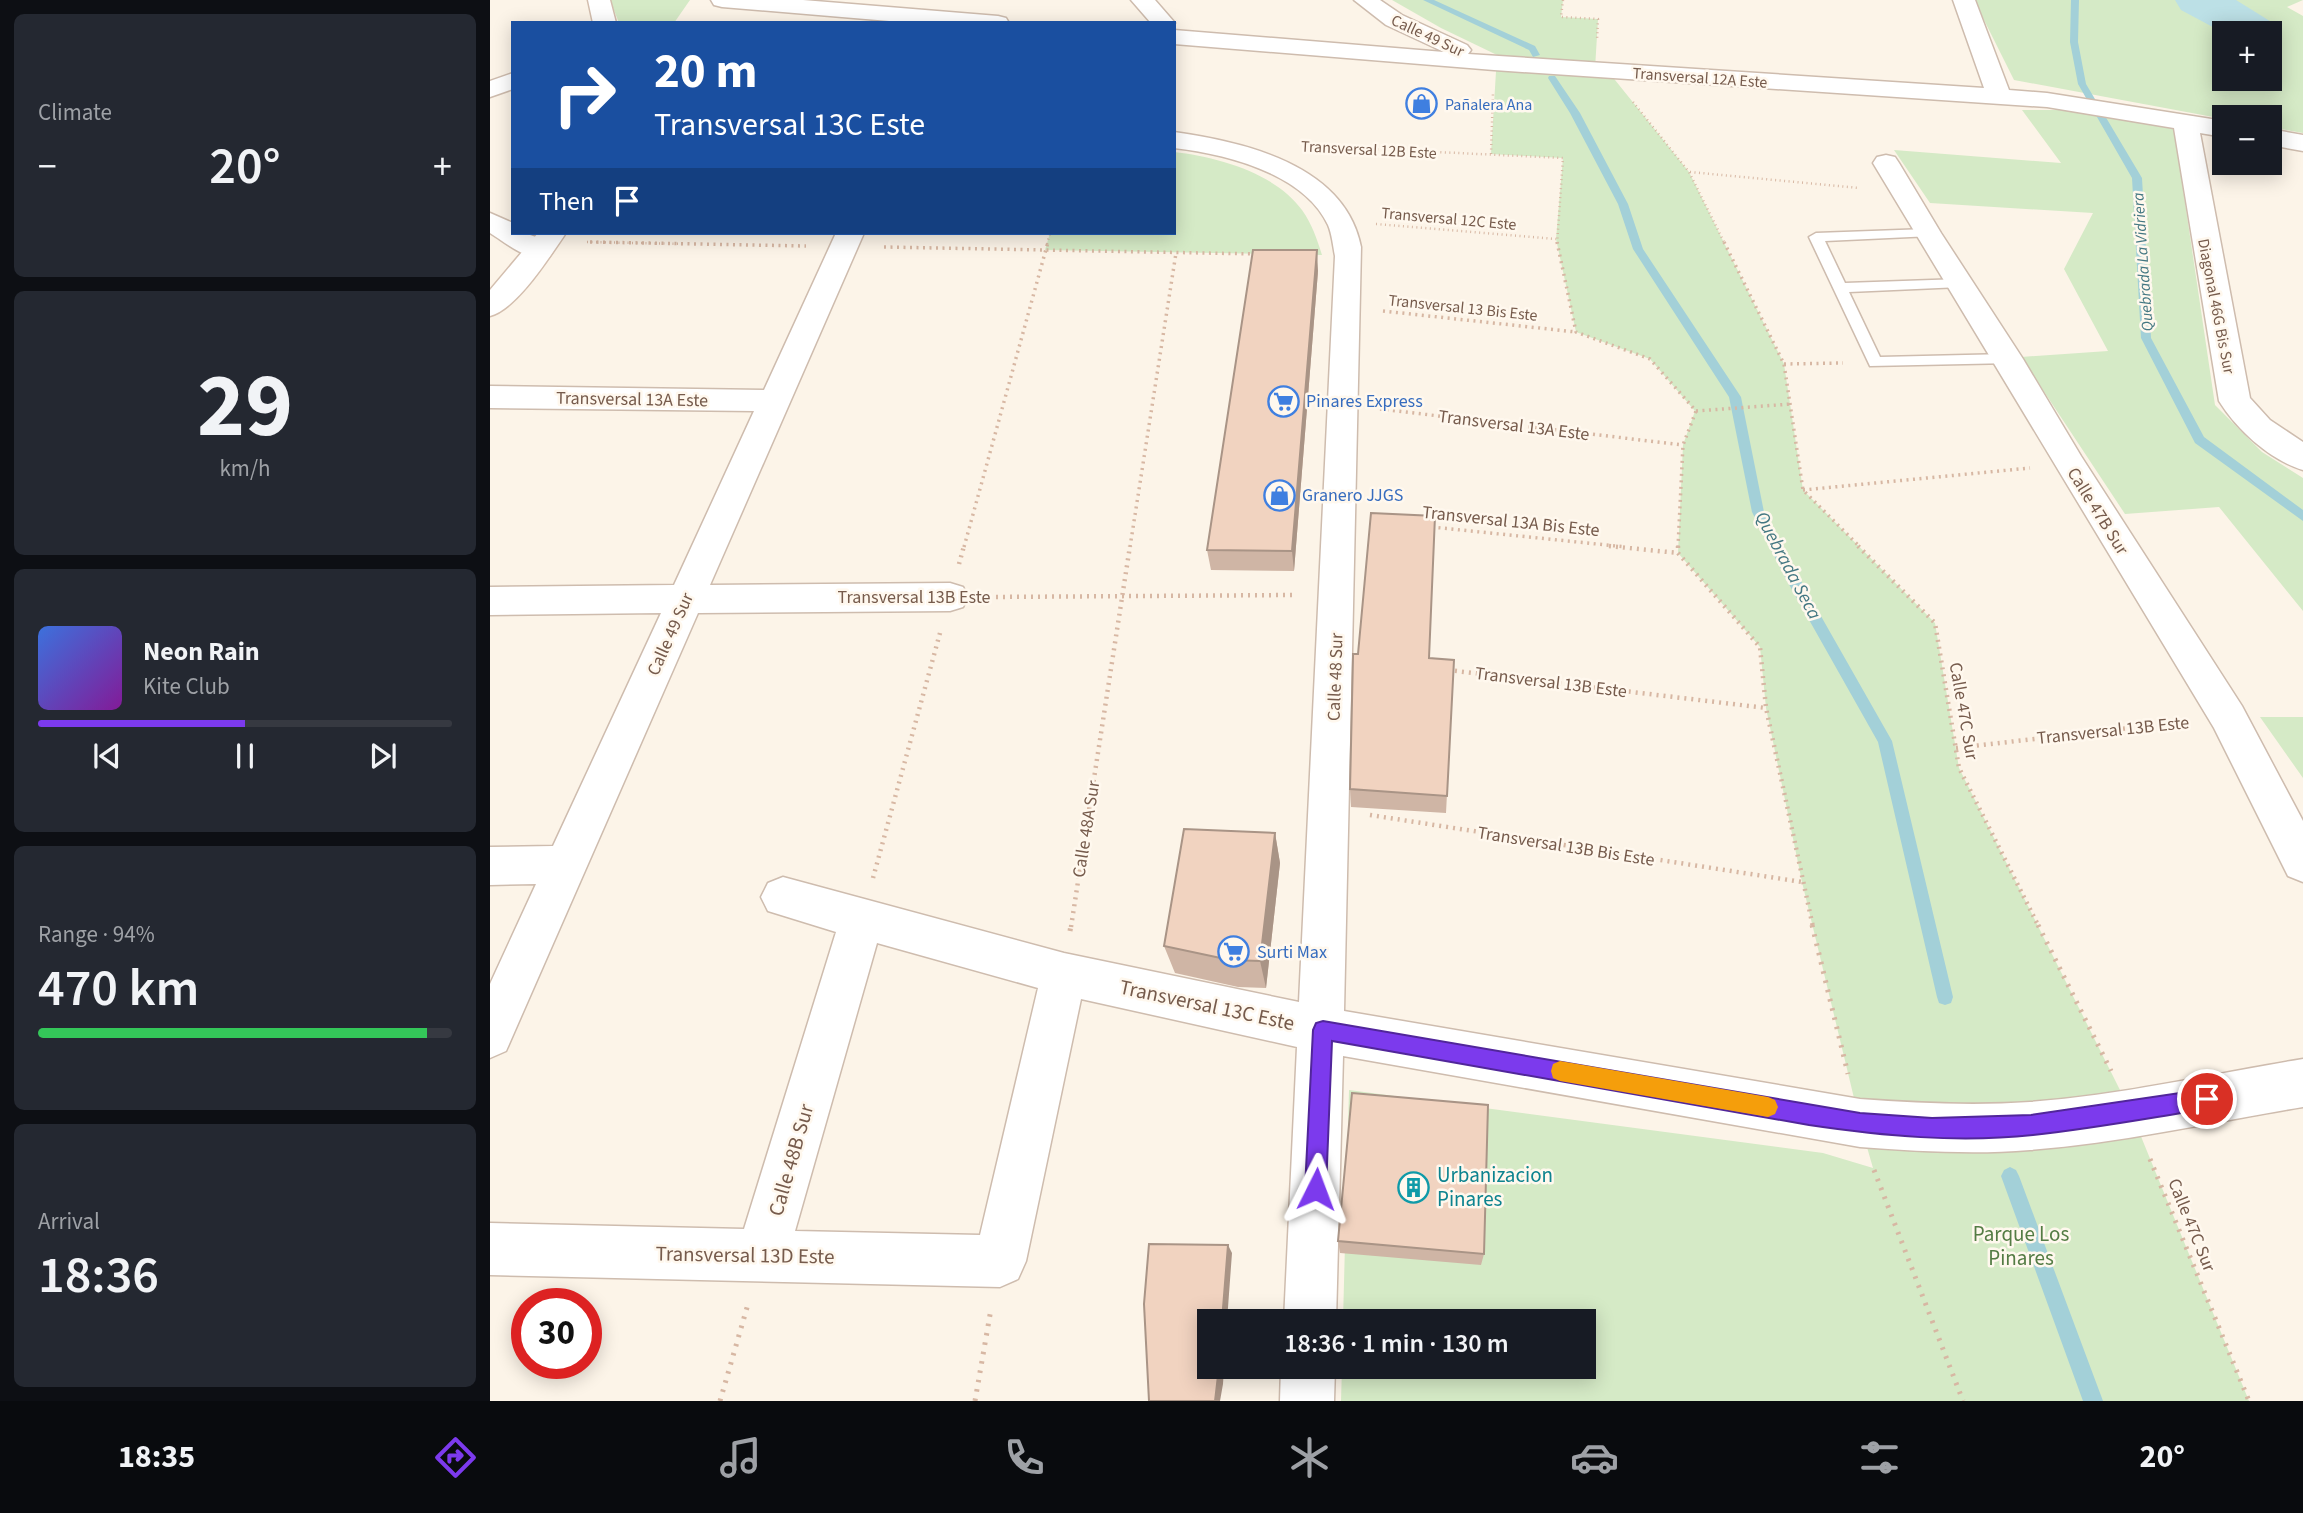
<!DOCTYPE html>
<meta charset="utf-8">
<style>
:root{--surface:#171b24;--page:#242831;--text:#f1f3f6;--muted:#9ea1a6;--line:#363941;--accent:#7c3aed}
body{margin:0;font-family:"Source Sans 3",sans-serif;background:var(--page);color:var(--text);height:100vh;display:flex;flex-direction:column;font-size:26px;white-space:nowrap}
*{box-sizing:border-box;margin:0}
p{font-size:23px;color:var(--muted)}
.icon{flex:none;width:38px;height:38px;fill:none;stroke:currentColor;stroke-width:2;stroke-linecap:round;stroke-linejoin:round}
.map{position:relative;flex:1;overflow:hidden}
.details{display:flex;flex-direction:column;gap:14px;padding:14px;background:#0d0f14;width:490px}
.details>*{flex:none}
.hud{position:absolute;left:21px;top:21px;width:665px;height:214px;border-radius:0px;box-shadow:0 4px 18px #0003;background:#1a4fa0;color:#fff;overflow:hidden}
.buttons{position:absolute;left:1722px;top:21px;display:grid;gap:14px}
.buttons a{display:grid;place-items:center;width:70px;height:70px;border-radius:0px;background:var(--surface);box-shadow:0 4px 18px #0003;font-size:35px}
.speed{position:absolute;left:21px;top:1288px;display:flex;gap:14px;font-size:35px;font-weight:700;text-align:center}
.speed>*{display:grid;place-content:center;width:91px;height:91px;border-radius:50%;background:var(--surface);box-shadow:0 4px 18px #0003;line-height:1}
.speed .limit{border:10px solid #d22;background:#fff;color:#111}
.pin{position:absolute;display:grid;place-items:center;width:60px;height:60px;color:#fff;margin:-30px;border:4px solid #fff;border-radius:50%;box-shadow:0 2px 7px #0007}
.me{position:absolute;width:77px;margin:-38px;rotate:3deg;stroke-linejoin:round;filter:drop-shadow(0 0 5px #0008)}
.turn{display:flex;align-items:center;gap:24px;height:147px;padding:0 28px;font-size:32px}
.turn .icon{width:91px;height:91px;stroke-width:2.5}
.turn b{display:block;font-size:49px;line-height:60px}
.then{display:flex;align-items:center;height:66px;padding:0 28px;background:#0003;gap:14px;font-size:26px}
.big{font-size:52px;font-weight:600;line-height:1.1}
.details .widget{flex:1;display:flex;flex-direction:column;justify-content:center;gap:10px;min-width:0;padding:0 24px;border-radius:10px;background:var(--page)}
.details .dial{align-items:center;gap:0}
.dial b{font-size:91px;line-height:1}
.song{display:flex;align-items:center;gap:21px}
.cover{width:84px;height:84px;border-radius:10px;background:linear-gradient(135deg,hsl(220 70% 55%),hsl(290 70% 35%))}
.played{height:7px;border-radius:4px;background:linear-gradient(90deg,var(--accent) 50%,var(--line) 50%)}
.keys{display:flex;justify-content:space-around;direction:ltr}
.heat{display:flex;justify-content:space-between;align-items:center;font-size:38px;direction:ltr}
.charge{height:10px;border-radius:5px;background:linear-gradient(90deg,#34c759 94%,var(--line) 0)}
.trip{position:absolute;left:707px;top:1309px;width:399px;height:70px;border-radius:0px;background:var(--surface);box-shadow:0 4px 18px #0003;font-weight:600;line-height:70px;text-align:center}
.tab-bar{display:flex;height:112px;justify-content:space-around;align-items:center;background:#090b0e;color:var(--muted)}
.tab-bar .icon{width:49px;height:49px}
.tab-bar .active{color:var(--accent)}
.tab-bar b{font-size:32px;color:var(--text)}
main{display:flex;flex:1;min-height:0}
.map>svg:first-child{display:block}
.green{fill:#d5eac6;fill-rule:evenodd}
.lines{fill:none;stroke-linecap:round;stroke-linejoin:round}
.stream{fill:#a3d0d8;fill-rule:evenodd}
.river{fill:#bce0e6;fill-rule:evenodd}
.lane-casing{stroke:#cebcae;stroke-width:3}
.street-casing{stroke:#cebcae;stroke-width:3}
.secondary-casing{stroke:#d3beae;stroke-width:3}
.path-far3{stroke:#d7b7a3;stroke-width:2.5;stroke-dasharray:1 3.5;stroke-linecap:butt}
.path-far2{stroke:#d7b7a3;stroke-width:3.5;stroke-dasharray:2 4.5;stroke-linecap:butt}
.path-far1{stroke:#d7b7a3;stroke-width:4.5;stroke-dasharray:2 5;stroke-linecap:butt}
.path{stroke:#d7b7a3;stroke-width:5;stroke-dasharray:2.5 7;stroke-linecap:butt}
.lane{fill:#fff;fill-rule:evenodd}
.street{fill:#fff;fill-rule:evenodd}
.secondary{fill:#fff;fill-rule:evenodd}
.wall{fill:#cfb5a5}
.shaded-wall{fill:#a99486}
.building{fill:#f1d3c0;stroke:#a99486;stroke-width:2}
.route{fill:#7c3aed;stroke:#51269a;stroke-width:2}
.slow{fill:#f59e0b}
.labels{text-anchor:middle;stroke-width:5;stroke-linejoin:round;paint-order:stroke}
.far-street-label{font-size:16px;fill:#765b4c;stroke:#fff8ee}
.far-shop-label{font-size:16px;fill:#366cbe;stroke:#fff8ee;text-anchor:start}
.far-water-label{font-size:16px;font-style:italic;fill:#437782;stroke:#fff8ee}
.street-label{font-size:18px;fill:#765b4c;stroke:#fff8ee}
.shop-label{font-size:18px;fill:#366cbe;stroke:#fff8ee;text-anchor:start}
.water-label{font-size:19px;font-style:italic;fill:#437782;stroke:#fff8ee}
.near-street-label{font-size:21px;fill:#765b4c;stroke:#fff8ee}
.near-culture-label{font-size:21px;fill:#0d838f;stroke:#fff8ee;text-anchor:start}
.near-park-label{font-size:21px;fill:#547c44;stroke:#fff8ee}
</style>
<main>
<section class="details">
<div class="widget"><p>Climate</p>
<div class="heat"><a>−</a><b class="big">20°</b><a>+</a></div>
</div>
<div class="widget dial"><b>29</b><p>km/h</p></div>
<div class="widget">
<div class="song"><i class="cover"></i><div><b>Neon Rain</b><p>Kite Club</p></div></div>
<div class="played"></div>
<div class="keys"><svg class="icon" aria-label="previous" viewBox="0 0 24 24"><path d="M18 5L8 12l10 7zM5 5v14"/></svg><svg class="icon" aria-label="pause" viewBox="0 0 24 24"><path d="M8 5v14M16 5v14"/></svg><svg class="icon" aria-label="next" viewBox="0 0 24 24"><path d="M6 5l10 7-10 7zM19 5v14"/></svg></div>
</div>
<div class="widget"><p>Range · 94%</p><b class="big">470 km</b><div class="charge"></div></div>
<div class="widget"><p>Arrival</p><b class="big">18:36</b></div>
</section>
<div class="map">
<svg width="1813" height="1401" viewBox="0 0 1813 1401">
<rect width="100%" height="100%" fill="#fcf4e8"/>
<!-- green -->
<path class="green" d="M120 0H200L184 23H129Z
M902 0H1073L1071 17 1108 19 1105 69 1117 70 1199 172 1294 364 1313 490 1445 623 1469 768 1641 1112 1759 1401H851L852 1367H1094V1321H853L859 1090 1333 1153 1383 1168 1370 1123 1312 882 1276 708 1270 647 1188 553 1193 445 1205 411 1160 359 1086 332 1066 239 1073 158 1001 154 1007 55 951 28Z
M1484 0H1813L1797 7 1813 16V133L1780 127V117L1734 119 1524 80ZM1734 33H1780V79H1734Z
M1532 110H1571L1684 128 1725 405 1772 452 1813 478V611L1729 507 1635 514 1531 357 1618 351 1574 269 1603 213 1440 203 1404 150 1571 163Z
M684 152C728 157 785 173 812 210 822 224 827 239 832 255L555 250 560 233H684Z
M1770 717H1813V778Z"/>
<g class="lines">
<!-- stream -->
<path class="stream" d="M933 0H944L1045 46 1050 55 1043 57 1039 50Z
M1581 0H1589L1588 42 1596 84 1652 178 1661 338 1714 437 1813 510V521L1705 443 1651 338 1642 178 1588 84 1580 42Z
M1059 76H1065L1090 113 1138 204 1153 249 1251 397 1274 512 1307 574 1402 741 1463 997 1461 1003 1455 1005 1449 1003 1447 997 1388 742 1296 579 1262 512 1239 397 1143 249 1128 204 1080 113 1058 78Z
M1520 1167 1526 1170 1529 1176 1613 1401H1593L1511 1176 1514 1170Z"/>
<!-- river -->
<path class="river" d="M1685 0H1746L1783 23 1790 33 1780 44V33H1734L1691 10Z"/>
<defs>
<path id="lane" d="M1437 229 1444 233 1442 236 1335 241 1355 283 1471 279 1478 283 1471 287 1359 292 1390 357 1518 354 1526 359 1523 363 1380 366 1319 237 1326 233Z"/>
<path id="street" d="M221 0H313L508 16 516 18 519 23H423L232 7 224 5Z
M641 0H665L685 23H661Z
M864 0H890L912 15 977 45 981 50 978 54 1494 88 1463 0H1485L1519 90 1557 93 1734 121V137L1710 133 1760 398 1780 420 1813 442V470C1780 460 1747 430 1729 401L1684 128 1557 107 1004 70 684 44V30L954 52 896 25Z
M23 73V89L0 97V81Z
M1780 129 1813 135V151L1780 145Z
M684 132C755 142 855 165 871 247L854 1011 1370 1099C1426 1103 1483 1106 1540 1102 1632 1095 1722 1074 1813 1059V1107C1722 1122 1632 1143 1540 1150 1483 1155 1426 1151 1370 1147L853 1056 846 1321H794L807 1047 591 999 536 1261 528 1279 510 1287 0 1275V1223L254 1229 346 932 278 911 271 897 278 883 293 877 574 953 809 1002 845 256C843 246 842 234 838 225 814 173 735 154 684 148ZM387 943 548 988 490 1235 305 1231Z
M1396 155 1405 157 1409 163 1451 233 1533 359 1591 456 1752 706 1813 821V882L1798 876 1724 728 1383 163 1387 157Z
M0 213 23 223V233C39 233 53 237 63 251L59 257C37 262 18 244 0 233Z
M346 233H374L220 585 460 583 473 587 478 597 473 607 460 611 208 613 16 1051 0 1058V984L46 884 0 885V847L63 846 171 613 0 615V587L184 585 264 411 0 408V386L274 390Z
M791 1367H845L844 1401H790Z"/>
<path id="secondary" d="M98 0H120L126 23H103Z
M48 233H76C60 256 27 309 0 316V290Z"/>
</defs>
<!-- lane casing -->
<use href="#lane" class="lane-casing"/>
<!-- street casing -->
<use href="#street" class="street-casing"/>
<!-- secondary casing -->
<use href="#secondary" class="secondary-casing"/>
<!-- path-far3 -->
<path class="path-far3" d="M1073 0 1071 17 1108 19 1107 41
M1143 102 1199 172 1235 244
M820 146 1073 158 1067 244
M1001 154 1003 92
M1200 172 1369 188
M886 224 1066 239
M97 242 195 244
M557 244 560 233"/>
<!-- path-far2 -->
<path class="path-far2" d="M100 242 316 246
M1067 242 1086 332 1160 359 1206 411 1193 445 1188 547
M1234 242 1294 364 1313 490 1370 547
M394 247 767 254
M893 311 1086 332
M1294 364 1353 363
M890 409 1193 445
M1206 411 1301 404
M1313 490 1540 468
M942 527 1136 547
M474 547 558 242
M640 547 686 253"/>
<!-- path-far1 -->
<path class="path-far1" d="M1119 546 1188 553
M1188 546V553L1270 647 1276 708 1323 927
M1368 546 1445 623 1469 768 1549 927
M469 564 474 546
M499 597 805 595
M958 670 1276 708
M1466 748 1692 722
M880 815 1312 882
M383 878 450 633
M581 927 640 546"/>
<!-- path -->
<path class="path" d="M1322 925 1358 1074
M1548 925 1621 1071
M580 931 581 925
M1660 1159 1759 1401
M1384 1170 1473 1401
M230 1401 258 1304
M485 1401 501 1309"/>
<!-- lane -->
<use href="#lane" class="lane"/>
<!-- street -->
<use href="#street" class="street"/>
<!-- secondary -->
<use href="#secondary" class="secondary"/>
</g>
<!-- wall -->
<path class="wall" d="M828 271 804 571 721 570 717 550Z
M868 654 964 660 956 813 861 807 860 789Z
M785 833 790 863 776 988 748 987 685 973 674 946Z
M848 1241 994 1254 991 1265 850 1253Z"/>
<!-- shaded-wall -->
<path class="shaded-wall" d="M827 250 828 271 804 571 802 551Z
M785 833 790 863 776 988 770 961Z
M738 1245 742 1253 737 1321H732Z
M729 1367H734L733 1384 730 1401H725Z"/>
<!-- building -->
<path class="building" d="M763 250H827L802 551 717 550Z
M881 513 945 516 939 658 964 660 957 796 860 789 863 657V654H868Z
M694 829 785 833 770 961 740 960 674 946Z
M862 1093 998 1105 994 1254 848 1241Z
M659 1244 738 1245 732 1321H719V1367H729L725 1401H659L654 1304Z"/>
<!-- route -->
<path class="route" d="M833 1021 1370 1113 1442 1118 1541 1115 1717 1089 1724 1092 1727 1099 1724 1106 1717 1109C1659 1118 1601 1129 1543 1135 1468 1143 1393 1136 1319 1125L842 1041 836 1189 833 1196 826 1199 818 1196 815 1189 823 1030 826 1023Z"/>
<!-- slow -->
<path class="slow" d="M1070 1061 1278 1097 1285 1100 1288 1107 1285 1114 1278 1117 1070 1081 1063 1078 1061 1071 1063 1064Z"/>
<!-- icons -->
<defs>
<symbol id="shop-ring" viewBox="-11 -11 22 22"><circle r="9.5" fill="#fff8ee" stroke="#3f7fe0" stroke-width="1.5"/><path d="M-5-2.5h2.3a2.7 3.5 0 0 1 5.4 0H5L5.5 6h-11ZM-1.5-2.5h3a1.5 2.3 0 0 0-3 0Z" fill="#3f7fe0"/></symbol>
<symbol id="supermarket-ring" viewBox="-11 -11 22 22"><circle r="9.5" fill="#fff8ee" stroke="#3f7fe0" stroke-width="1.5"/><path d="M-6-5.5h2.5l.6 2H6L4.5 2H-2.5L-4.4-4H-6ZM-1.5 3.2a1.3 1.3 0 1 0 .1 0ZM3 3.2a1.3 1.3 0 1 0 .1 0Z" fill="#3f7fe0"/></symbol>
<symbol id="building-ring" viewBox="-11 -11 22 22"><circle r="9.5" fill="#fff8ee" stroke="#0f9aa8" stroke-width="1.5"/><path d="M-4-6H4V6H1V3H-1V6H-4ZM-2.5-4.3h1.7v1.8h-1.7ZM.8-4.3h1.7v1.8H.8ZM-2.5-1h1.7V.8h-1.7ZM.8-1h1.7V.8H.8Z" fill="#0f9aa8"/></symbol>
</defs>
<g fill-rule="evenodd">
<use href="#shop-ring" x="914" y="86" width="35" height="35"/>
<use href="#supermarket-ring" x="776" y="384" width="35" height="35"/>
<use href="#shop-ring" x="772" y="478" width="35" height="35"/>
<use href="#supermarket-ring" x="726" y="934" width="35" height="35"/>
<use href="#building-ring" x="906" y="1170" width="35" height="35"/>
</g>
<g class="labels">
<!-- far-street labels -->
<g class="far-street-label">
<text transform="translate(938 35) rotate(25)" y="6">Calle 49 Sur</text>
<text transform="translate(1210 77) rotate(4)" y="6">Transversal 12A Este</text>
<text transform="translate(879 149) rotate(3)" y="6">Transversal 12B Este</text>
<text transform="translate(959 218) rotate(5)" y="6">Transversal 12C Este</text>
<text transform="translate(1727 306) rotate(79)" y="6">Diagonal 46G Bis Sur</text>
<text transform="translate(973 307) rotate(6)" y="6">Transversal 13 Bis Este</text>
</g>
<!-- far-shop labels -->
<g class="far-shop-label">
<text x="955" y="110">Pañalera Ana</text>
</g>
<!-- far-water labels -->
<g class="far-water-label">
<text transform="translate(1652 262) rotate(-94)" y="6">Quebrada La Vidriera</text>
</g>
<!-- street labels -->
<g class="street-label">
<text transform="translate(142 399) rotate(1)" y="6">Transversal 13A Este</text>
<text transform="translate(1024 425) rotate(7)" y="6">Transversal 13A Este</text>
<text transform="translate(1608 511) rotate(58)" y="6">Calle 47B Sur</text>
<text transform="translate(1021 521) rotate(6)" y="6">Transversal 13A Bis Este</text>
<text x="424" y="603">Transversal 13B Este</text>
<text transform="translate(180 634) rotate(-66)" y="6">Calle 49 Sur</text>
<text transform="translate(845 677) rotate(-88)" y="6">Calle 48 Sur</text>
<text transform="translate(1061 682) rotate(7)" y="6">Transversal 13B Este</text>
<text transform="translate(1474 711) rotate(80)" y="6">Calle 47C Sur</text>
<text transform="translate(1623 730) rotate(-6)" y="6">Transversal 13B Este</text>
<text transform="translate(596 829) rotate(-81)" y="6">Calle 48A Sur</text>
<text transform="translate(1076 846) rotate(9)" y="6">Transversal 13B Bis Este</text>
<text transform="translate(1702 1225) rotate(68)" y="6">Calle 47C Sur</text>
</g>
<!-- shop labels -->
<g class="shop-label">
<text x="816" y="407">Pinares Express</text>
<text x="812" y="501">Granero JJGS</text>
<text x="767" y="958">Surti Max</text>
</g>
<!-- water labels -->
<g class="water-label">
<text transform="translate(1299 565) rotate(62)" y="7">Quebrada Seca</text>
</g>
<!-- near-street labels -->
<g class="near-street-label">
<text transform="translate(717 1005) rotate(12)" y="7">Transversal 13C Este</text>
<text transform="translate(301 1160) rotate(-74)" y="7">Calle 48B Sur</text>
<text transform="translate(255 1255) rotate(1)" y="7">Transversal 13D Este</text>
</g>
<!-- near-culture labels -->
<g class="near-culture-label">
<text x="947" y="1182">Urbanizacion<tspan x="947" dy="24">Pinares</tspan></text>
</g>
<!-- near-park labels -->
<g class="near-park-label">
<text x="1531" y="1241">Parque Los<tspan x="1531" dy="24">Pinares</tspan></text>
</g>
</g>
</svg>
<div class="buttons">
<a>+</a>
<a>−</a>
</div>
<div class="speed"><div class="limit">30</div></div>
<div class="pin" style="left:1717px;top:1099px;background:#d93025"><svg class="icon" aria-label="arrive" viewBox="0 0 24 24"><path d="M6 21V4h12l-3 4 3 4H6"/></svg></div>
<svg class="me" style="left:826px;top:1189px" viewBox="-20 -20 40 40"><path d="M0-17L14 15 0 8-14 15z" fill="#7c3aed" stroke="#fff" stroke-width="4"/></svg>
<div class="trip">18:36 · 1 min · 130 m</div>
<div class="hud">
<div class="turn"><svg class="icon" aria-label="right" viewBox="0 0 24 24"><path d="M7 20v-9h11M14 6l5 5-5 5"/></svg><div><b>20 m</b>Transversal 13C Este</div></div>
<div class="then">Then<svg class="icon" aria-label="arrive" viewBox="0 0 24 24"><path d="M6 21V4h12l-3 4 3 4H6"/></svg></div>
</div>
</div>
</main>
<nav class="tab-bar">
<b>18:35</b>
<svg class="icon active" aria-label="directions" viewBox="0 0 24 24"><path d="M12 3l9 9-9 9-9-9zM9 14v-3h6M13 9l2 2-2 2"/></svg>
<svg class="icon" aria-label="music" viewBox="0 0 24 24"><path d="M9 18V5l10-2v13"/><circle cx="6" cy="18" r="3"/><circle cx="16" cy="16" r="3"/></svg>
<svg class="icon" aria-label="phone" viewBox="0 0 24 24"><path d="M5 4h4l2 5-3 2q2 4 5 5l2-3 5 2v4C11 20 4 13 5 4z"/></svg>
<svg class="icon" aria-label="climate" viewBox="0 0 24 24"><path d="M12 3v18M4 7l16 10M4 17L20 7"/></svg>
<svg class="icon" aria-label="car" viewBox="0 0 24 24"><path d="M5 17H2v-5l4-1 3-4h7l3 4 3 1v5h-3M9 17h6M6 11h13"/><circle cx="7" cy="17" r="2"/><circle cx="17" cy="17" r="2"/></svg>
<svg class="icon" aria-label="filters" viewBox="0 0 24 24"><path d="M4 7h16M4 17h16"/><circle cx="9" cy="7" r="2"/><circle cx="15" cy="17" r="2"/></svg>
<b>20°</b>
</nav>
